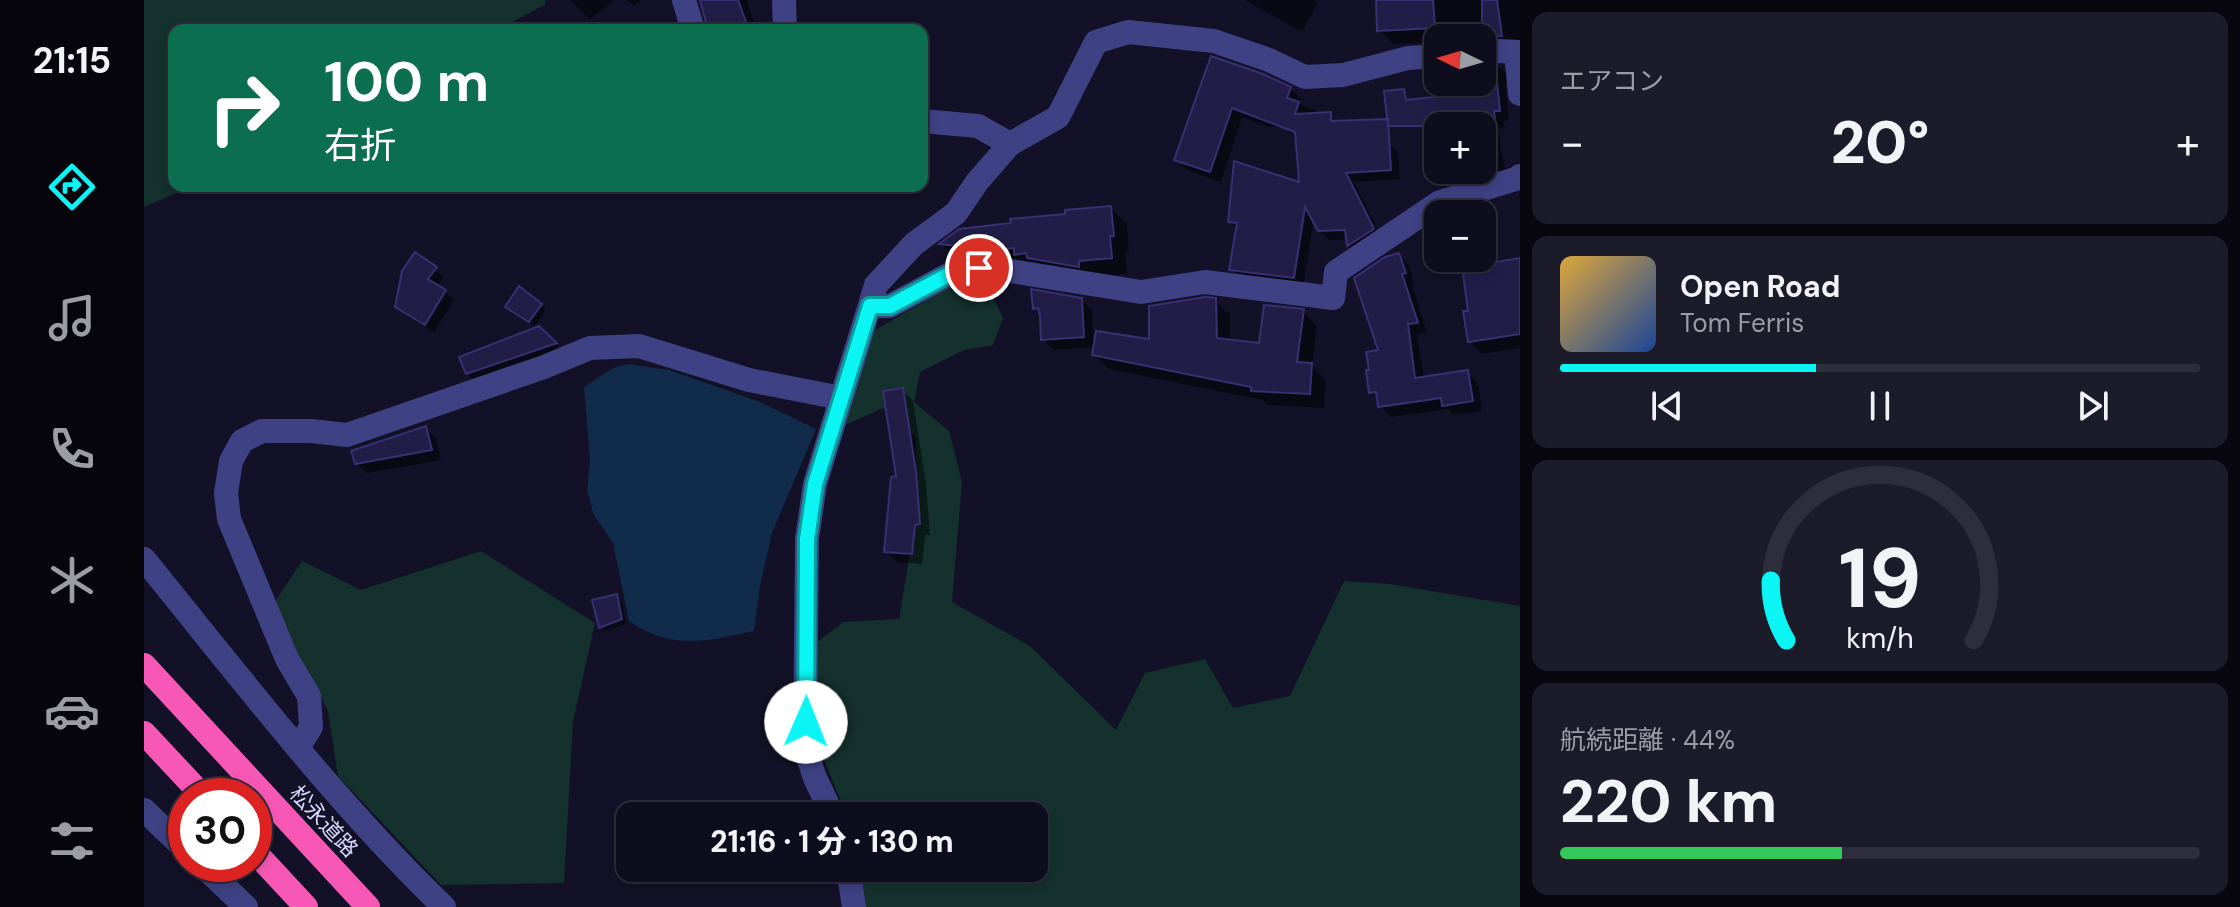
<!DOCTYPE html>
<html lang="ja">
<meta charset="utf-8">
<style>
:root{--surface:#0e0d1d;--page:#1c1b2a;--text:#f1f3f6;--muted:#9b9ca4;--line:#2e2d3b;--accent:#0cf5f5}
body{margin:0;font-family:"DM Sans","Noto Sans JP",sans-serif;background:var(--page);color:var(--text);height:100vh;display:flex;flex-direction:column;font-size:30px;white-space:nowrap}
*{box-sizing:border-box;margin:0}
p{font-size:26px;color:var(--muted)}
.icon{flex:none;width:44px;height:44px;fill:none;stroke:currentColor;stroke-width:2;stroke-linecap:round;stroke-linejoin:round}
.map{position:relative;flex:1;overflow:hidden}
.sheet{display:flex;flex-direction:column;gap:12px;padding:12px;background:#080710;width:720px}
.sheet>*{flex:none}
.top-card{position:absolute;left:24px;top:24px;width:760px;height:168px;border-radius:16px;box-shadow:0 4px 12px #0003,0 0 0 2px var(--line);background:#0b6e4f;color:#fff;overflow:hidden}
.needle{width:52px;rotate:275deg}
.fabs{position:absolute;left:1280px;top:24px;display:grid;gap:16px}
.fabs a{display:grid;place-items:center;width:72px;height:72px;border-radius:16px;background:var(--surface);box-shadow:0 4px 12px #0003,0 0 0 2px var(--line);font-size:40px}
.speed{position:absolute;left:24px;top:778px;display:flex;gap:16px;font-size:40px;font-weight:700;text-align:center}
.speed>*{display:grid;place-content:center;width:104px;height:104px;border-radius:50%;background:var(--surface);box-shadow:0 4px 12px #0003,0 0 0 2px var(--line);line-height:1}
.speed .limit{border:12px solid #d22;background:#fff;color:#111}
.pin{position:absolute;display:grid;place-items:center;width:68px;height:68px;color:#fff;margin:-34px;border:4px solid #fff;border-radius:50%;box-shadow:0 2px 8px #0007}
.me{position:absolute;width:88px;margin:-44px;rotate:1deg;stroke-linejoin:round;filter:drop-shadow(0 0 6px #0008)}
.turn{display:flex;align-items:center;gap:28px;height:168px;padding:0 24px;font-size:36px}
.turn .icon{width:104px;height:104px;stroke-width:2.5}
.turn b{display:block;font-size:56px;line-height:68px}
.big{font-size:60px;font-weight:800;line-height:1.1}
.sheet .tile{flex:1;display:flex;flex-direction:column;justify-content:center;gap:12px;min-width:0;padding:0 28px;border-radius:16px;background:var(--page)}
.sheet .dial{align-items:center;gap:0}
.dial svg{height:208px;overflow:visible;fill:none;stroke:var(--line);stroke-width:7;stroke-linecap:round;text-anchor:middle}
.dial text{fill:var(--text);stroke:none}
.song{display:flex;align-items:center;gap:24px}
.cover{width:96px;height:96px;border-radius:12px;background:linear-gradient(135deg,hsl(40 70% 55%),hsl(220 70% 35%))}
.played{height:8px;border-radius:4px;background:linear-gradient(90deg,var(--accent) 40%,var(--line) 40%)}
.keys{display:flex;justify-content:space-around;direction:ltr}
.heat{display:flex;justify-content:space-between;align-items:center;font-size:44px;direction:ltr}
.charge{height:12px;border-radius:6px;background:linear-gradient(90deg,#34c759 44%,var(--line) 0)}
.trip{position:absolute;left:472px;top:802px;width:432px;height:80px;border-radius:16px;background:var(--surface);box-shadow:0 4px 12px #0003,0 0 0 2px var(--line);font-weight:800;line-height:80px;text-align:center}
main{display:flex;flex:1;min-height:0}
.tabs{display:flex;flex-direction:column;width:144px;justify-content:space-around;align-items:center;background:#06050c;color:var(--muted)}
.tabs .icon{width:56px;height:56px}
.tabs .on{color:var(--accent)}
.tabs b{font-size:36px;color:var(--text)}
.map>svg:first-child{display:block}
.green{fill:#14312d}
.water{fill:#112c4b}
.shadow{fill:#0007}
.building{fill:#221d47;stroke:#373072;stroke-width:2}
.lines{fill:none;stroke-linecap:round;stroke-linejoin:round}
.street{stroke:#3e4284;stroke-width:24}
.highway{stroke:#f858b5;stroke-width:24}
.route-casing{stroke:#089f9f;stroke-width:20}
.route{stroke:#0cf5f5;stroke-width:14}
.labels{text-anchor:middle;stroke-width:8;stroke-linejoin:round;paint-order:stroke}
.street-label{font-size:22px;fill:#d9d8fd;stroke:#121127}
</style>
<main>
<nav class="tabs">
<b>21:15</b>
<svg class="icon on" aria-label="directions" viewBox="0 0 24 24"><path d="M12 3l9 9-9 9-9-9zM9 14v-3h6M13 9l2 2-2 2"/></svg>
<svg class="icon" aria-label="music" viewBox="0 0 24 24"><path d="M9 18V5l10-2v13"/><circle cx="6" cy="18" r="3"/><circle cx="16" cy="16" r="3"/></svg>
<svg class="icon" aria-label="phone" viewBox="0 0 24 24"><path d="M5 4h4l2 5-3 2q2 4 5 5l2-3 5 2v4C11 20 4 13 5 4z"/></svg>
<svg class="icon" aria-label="climate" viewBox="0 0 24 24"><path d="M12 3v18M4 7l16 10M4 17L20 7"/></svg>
<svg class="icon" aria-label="car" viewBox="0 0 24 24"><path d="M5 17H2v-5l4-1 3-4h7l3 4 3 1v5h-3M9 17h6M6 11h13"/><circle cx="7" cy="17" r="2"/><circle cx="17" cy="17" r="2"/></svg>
<svg class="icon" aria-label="filters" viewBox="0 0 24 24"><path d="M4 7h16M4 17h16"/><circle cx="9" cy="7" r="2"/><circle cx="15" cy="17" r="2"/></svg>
</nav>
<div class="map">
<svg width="1376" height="907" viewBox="0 0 1376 907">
<rect width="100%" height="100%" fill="#121127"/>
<!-- green -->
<path class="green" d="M0 0H401L402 4 353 30H30V186H49L0 207Z
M813 283 843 285 859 318 849 345 820 350 776 372 770 402 805 431 818 482 808 602 886 646 972 730 1001 673 1061 659 1089 708 1146 696 1200 581 1246 584 1376 606V907H719L713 868H890V816H703L674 745 671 644 699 622 755 619 772 516V437L739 408 688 431 722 335Z
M337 551 451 623 429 722 420 883 297 885 194 776 184 711 128 606 158 561 217 590Z"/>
<!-- water -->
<path class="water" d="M484 364 525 370 616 402 672 429 628 533 616 586 610 631C563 641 528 651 485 621L469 543 450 515 443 491 446 460 440 387 469 368Z"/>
<!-- shadow -->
<path class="shadow" d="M427 0H470L446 20Z
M483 0H496L490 6Z
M558 0H603L612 30H565Z
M1101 0H1171L1174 3 1158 32Z
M1234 0H1376V46L1338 48V38H1294V42L1249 44 1235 30Z
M1068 58 1146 89 1157 99 1155 104 1173 111 1182 120 1125 127 1098 117 1077 182 1043 170 1032 159Z
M1338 68H1357L1368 78V82L1361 83 1365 120 1359 121 1360 128 1354 129 1362 179 1308 194 1298 184V170H1338V126H1299L1310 97 1308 82H1338Z
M1244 143 1254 153 1256 179 1210 182 1238 239 1214 255 1205 245 1204 239 1185 240 1175 230 1170 220 1159 287 1097 279 1087 269 1094 229 1086 221Z
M967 208 983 224 985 251 981 252 983 274 950 277 813 260 798 244 816 231Z
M1255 255 1265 266 1271 283 1268 285 1283 333 1273 334 1280 379 1323 372 1334 383 1338 411 1310 415 1304 409 1247 417 1236 406 1235 400 1227 392 1237 352Z
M1376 260V348L1338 354 1326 341V312Z
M291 269 300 277 293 287 310 300 290 332 262 315 253 306Z
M937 300 948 310 950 346 1007 341 1071 300 1086 315V342L1117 345 1159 311 1173 326 1168 366 1182 380 1180 408 1124 405 1119 400 965 369 950 354 952 347 910 350 899 339 896 313 891 308Z
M397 305 402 310 391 326 369 311Z
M394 329 422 354 334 384 323 373Z
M758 390 769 401 782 484 786 535H781L778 564 753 562 742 551 754 477Z
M281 428 292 439 297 460 223 473 212 463Z
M473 596 478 601 482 624 461 631 456 626Z"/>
<!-- building -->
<path class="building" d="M556 0H594L605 30H564Z
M1232 0H1289L1291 28 1233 31Z
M1338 0H1353L1358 36 1338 37Z
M1067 56 1119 74 1147 87 1143 98 1155 102 1151 114 1187 112V121L1244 119 1247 170 1202 173 1230 229 1203 246 1201 230 1174 231 1161 207 1150 278 1085 270 1093 223 1084 222 1090 161 1155 182 1151 132 1088 108 1066 172 1030 160Z
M1306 82H1353L1356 111H1350L1351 119 1345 120 1346 126H1244L1240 91 1260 89 1262 100 1308 95Z
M967 206 970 236H966L968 258 935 261V267L883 258 882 253 870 255V248L851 250 795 244 815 229 867 223 866 219 921 214V210Z
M271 252 293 267 284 279 302 290 281 325 251 307 258 271Z
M1255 253 1262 273 1258 274 1274 323 1264 324 1271 378 1324 370 1329 401 1298 406 1297 398 1234 407 1232 392 1225 393 1222 370H1225L1222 352 1234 350 1210 278 1241 257Z
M1317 258H1325L1329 266 1376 258V334L1324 342 1319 311H1324Z
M375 286 398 304 385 322 361 307Z
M887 289 938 298 940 337 897 340 896 316 894 308 889 309Z
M1061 297 1072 298 1073 338 1115 343 1120 305 1160 309 1153 362 1168 363 1166 394 1107 391V387L948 355 952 331 1005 339V306Z
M395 326 413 343 322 374 315 357Z
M759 388 772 472 776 524 771 525 768 554 740 552 747 477 752 476 739 391Z
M282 426 288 450 211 464 207 451Z
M473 594 478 619 455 628 448 600Z"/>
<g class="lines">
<!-- street -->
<path class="street" d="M540 0 549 30
M640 0 641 30
M1338 52 1354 51 1376 52
M1372 52 1376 94
M778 121 834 126 866 144
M726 306H746L817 268 854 269 997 292 1061 282 1189 298 1192 272 1296 202 1375 178 1376 176
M0 559C96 677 191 802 300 907
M154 748 167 727 165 696 143 659 85 519 82 493 87 461 98 441 118 431H167L203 435 400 367 446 348 495 346 605 380 697 398
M0 810 42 850
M689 816 671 778 661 748 663 539 671 484 732 285 770 244 812 213 833 182 866 144 914 117 952 42 984 32 1070 41 1125 60 1161 77 1199 75 1264 58 1294 56
M57 864 102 907
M704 868 710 907"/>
<!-- highway -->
<path class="highway" d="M0 665 224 907
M0 733 59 796
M110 851 162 907"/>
</g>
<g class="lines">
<defs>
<path id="route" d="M662 722 663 539 671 484 726 306H746L817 268H835"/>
</defs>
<!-- route casing -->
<use href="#route" class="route-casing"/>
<!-- route -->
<use href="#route" class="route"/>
</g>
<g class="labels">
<!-- street labels -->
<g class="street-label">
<text transform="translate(180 821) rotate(47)" y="8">松永道路</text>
</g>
</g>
</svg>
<div class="fabs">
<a><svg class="needle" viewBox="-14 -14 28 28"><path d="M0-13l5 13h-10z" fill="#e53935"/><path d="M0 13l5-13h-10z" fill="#9b9ca4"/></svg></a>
<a>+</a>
<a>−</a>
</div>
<div class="speed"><div class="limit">30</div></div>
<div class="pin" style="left:835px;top:268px;background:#d93025"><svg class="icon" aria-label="arrive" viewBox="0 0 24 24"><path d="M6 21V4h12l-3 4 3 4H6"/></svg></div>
<svg class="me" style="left:662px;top:722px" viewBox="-20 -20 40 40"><circle r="19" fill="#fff"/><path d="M0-13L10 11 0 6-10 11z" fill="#0cf5f5"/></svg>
<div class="trip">21:16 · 1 分 · 130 m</div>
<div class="top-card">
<div class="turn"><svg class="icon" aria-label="right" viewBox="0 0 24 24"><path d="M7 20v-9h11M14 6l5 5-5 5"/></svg><div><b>100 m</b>右折</div></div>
</div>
</div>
<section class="sheet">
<div class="tile"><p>エアコン</p>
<div class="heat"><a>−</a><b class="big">20°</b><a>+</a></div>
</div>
<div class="tile">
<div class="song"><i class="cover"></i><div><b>Open Road</b><p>Tom Ferris</p></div></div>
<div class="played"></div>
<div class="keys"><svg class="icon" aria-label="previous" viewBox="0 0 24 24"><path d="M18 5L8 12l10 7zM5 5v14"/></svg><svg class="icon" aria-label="pause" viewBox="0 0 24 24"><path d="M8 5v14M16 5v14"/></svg><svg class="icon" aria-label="next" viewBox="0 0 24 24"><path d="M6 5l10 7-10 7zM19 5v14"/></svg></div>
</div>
<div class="tile dial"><svg viewBox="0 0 100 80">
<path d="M14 69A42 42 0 1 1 86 69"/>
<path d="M14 69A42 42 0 0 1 8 46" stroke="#0cf5f5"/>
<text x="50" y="56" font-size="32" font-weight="700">19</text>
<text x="50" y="72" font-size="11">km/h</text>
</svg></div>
<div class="tile"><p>航続距離 · 44%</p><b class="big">220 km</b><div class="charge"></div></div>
</section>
</main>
